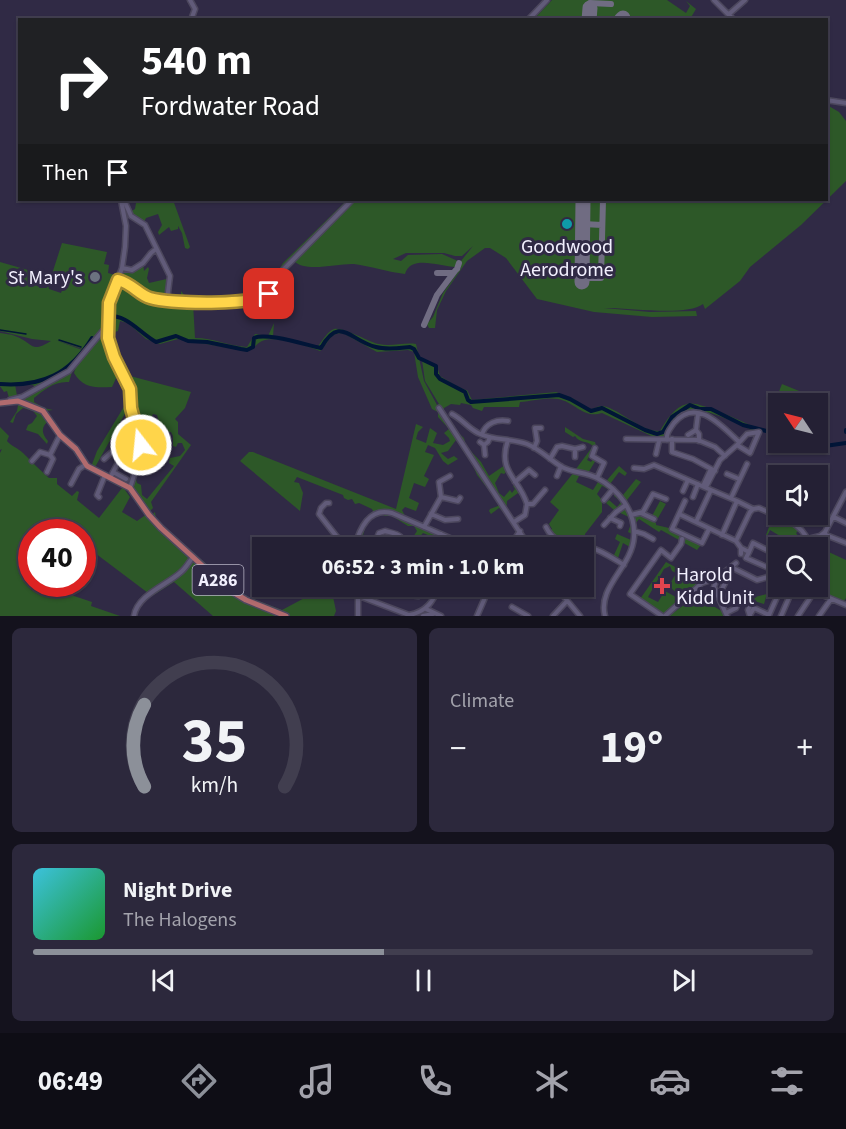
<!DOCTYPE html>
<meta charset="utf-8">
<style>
:root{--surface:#242034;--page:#2c283c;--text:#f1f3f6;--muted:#a3a3ac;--line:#413e4f;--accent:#8c9099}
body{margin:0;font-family:"Source Sans 3",sans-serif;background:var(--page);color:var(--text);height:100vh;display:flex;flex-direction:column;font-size:22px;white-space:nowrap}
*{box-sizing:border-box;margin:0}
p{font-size:20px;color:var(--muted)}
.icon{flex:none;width:33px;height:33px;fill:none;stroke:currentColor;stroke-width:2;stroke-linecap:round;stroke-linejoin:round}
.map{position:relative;height:616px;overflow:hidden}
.details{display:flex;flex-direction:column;gap:12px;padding:12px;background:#14121d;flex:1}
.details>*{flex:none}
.hud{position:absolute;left:18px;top:18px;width:810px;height:183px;border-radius:0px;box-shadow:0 2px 4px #0004,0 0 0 2px var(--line);background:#202124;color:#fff;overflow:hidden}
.needle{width:39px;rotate:305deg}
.buttons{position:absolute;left:768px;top:393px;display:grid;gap:12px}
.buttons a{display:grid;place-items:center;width:60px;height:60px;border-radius:0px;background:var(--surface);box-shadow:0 2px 4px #0004,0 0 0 2px var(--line);font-size:30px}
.speed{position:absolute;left:18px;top:519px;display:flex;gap:12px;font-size:30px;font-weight:700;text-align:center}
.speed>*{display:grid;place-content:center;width:78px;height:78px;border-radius:50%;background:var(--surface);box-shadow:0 2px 4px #0004,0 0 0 2px var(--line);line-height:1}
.speed .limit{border:9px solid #d22;background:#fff;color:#111}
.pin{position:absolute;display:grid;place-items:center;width:51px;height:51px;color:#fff;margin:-26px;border-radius:12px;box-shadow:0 3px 9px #0006}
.me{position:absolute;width:66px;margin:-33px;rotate:344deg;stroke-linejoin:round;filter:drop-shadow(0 0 4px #0008)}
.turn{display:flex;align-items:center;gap:21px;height:126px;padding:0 24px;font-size:27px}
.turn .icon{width:78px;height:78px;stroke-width:2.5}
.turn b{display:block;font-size:42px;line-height:51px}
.then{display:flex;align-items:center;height:57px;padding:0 24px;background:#0003;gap:12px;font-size:22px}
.big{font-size:45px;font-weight:700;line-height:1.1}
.details .card{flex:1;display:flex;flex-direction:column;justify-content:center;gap:9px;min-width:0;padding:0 21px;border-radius:9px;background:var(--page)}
.details .dial{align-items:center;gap:0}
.dial svg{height:156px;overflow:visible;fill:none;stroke:var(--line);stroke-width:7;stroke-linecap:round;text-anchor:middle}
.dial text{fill:var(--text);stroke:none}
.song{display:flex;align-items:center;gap:18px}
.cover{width:72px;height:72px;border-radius:9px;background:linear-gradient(135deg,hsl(190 70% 55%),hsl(130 70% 35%))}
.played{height:6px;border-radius:3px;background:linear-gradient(90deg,var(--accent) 45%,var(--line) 45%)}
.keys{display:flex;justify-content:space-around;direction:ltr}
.heat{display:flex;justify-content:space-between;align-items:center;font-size:33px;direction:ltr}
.details .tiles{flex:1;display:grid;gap:12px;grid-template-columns:1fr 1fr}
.card:last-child{grid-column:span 2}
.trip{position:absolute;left:252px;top:537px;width:342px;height:60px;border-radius:0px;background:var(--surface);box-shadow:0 2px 4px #0004,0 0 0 2px var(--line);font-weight:700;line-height:60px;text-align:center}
.dock{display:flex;height:96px;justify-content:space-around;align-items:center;background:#0e0d15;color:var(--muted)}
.dock .icon{width:42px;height:42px}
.dock .on{color:var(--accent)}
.dock b{font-size:27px;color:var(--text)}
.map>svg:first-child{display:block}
.green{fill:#2d5828}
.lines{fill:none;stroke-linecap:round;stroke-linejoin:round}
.stream{stroke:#011537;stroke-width:1.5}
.river{stroke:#011537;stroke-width:4}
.taxiway{stroke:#706c82;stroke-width:6}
.runway{stroke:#706c82;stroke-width:15}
.minor-casing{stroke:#4c475d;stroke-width:7}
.major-casing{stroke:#4c475d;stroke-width:8}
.minor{stroke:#615b79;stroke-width:4}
.major{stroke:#b16b6e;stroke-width:5}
.route-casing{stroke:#a68a30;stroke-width:15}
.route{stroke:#ffd54a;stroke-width:10}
.culture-dot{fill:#0f9aa8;stroke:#302a45;stroke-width:2}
.worship-dot{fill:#6b7280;stroke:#302a45;stroke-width:2}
.health-dot{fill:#e0444e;stroke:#302a45;stroke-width:2}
.labels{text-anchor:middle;stroke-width:6;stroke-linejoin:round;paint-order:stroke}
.shield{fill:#302a45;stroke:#b8b5c6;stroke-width:1.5}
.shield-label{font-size:18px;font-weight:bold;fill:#f2f0fe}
.poi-label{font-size:20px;fill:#f2f0fe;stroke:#302a45}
</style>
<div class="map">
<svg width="846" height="616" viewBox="0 0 846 616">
<rect width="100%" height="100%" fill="#302a45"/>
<!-- green -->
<path class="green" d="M552 0H667L686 13 690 6 686 1 696 9 690 19H534Z
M827 105 839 112 846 121V181L801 225 750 267 740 281 705 309 703 304C686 317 627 307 604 308L650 312 696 311 697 316 652 317 594 312 537 299 506 258 490 248H485L467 261 446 291 437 310 435 328H429L427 324 433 317 443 293 461 268V261L473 246 462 256H455L444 253H406L393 259 401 261 408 255 442 254 458 261 456 267C440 267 411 254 405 274 388 272 370 266 354 264 339 263 305 273 294 261L355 200H826Z
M140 200H173L190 247 188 249 185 248 182 233 178 226V229L171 231 169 227 159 235 158 232 162 225 158 214 146 218 144 222 135 219 130 212 135 209 136 203Z
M347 200H350L281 271 268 293 261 298 224 301 181 300V291L185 296C196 299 212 302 221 295L228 298 253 297 261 295 266 291 283 263Z
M62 243 107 252 104 264 109 265 108 273 119 276 108 303 105 324 86 350 55 340 85 351 74 365 69 382C54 381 44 390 34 398V402L44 408 53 410 44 411 27 402 49 420C41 427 41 433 48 441L47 444 38 434 26 430 28 425 32 423 37 416 33 411 23 408 16 414 13 423 10 422 17 411 19 399 36 389 33 385 15 384 17 396 9 398 7 391 4 392 0 386V333C5 334 11 334 15 336 34 343 30 354 51 341L32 339 0 331V262L42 274 39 288H47L43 278 46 274 49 289 61 293 66 280 52 274Z
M143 263 144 271 148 267 149 269 147 278 149 283 171 278 169 301 193 303 195 338C213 338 229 346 247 347L255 334 268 336 274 323 273 336 318 346C323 340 327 332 334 329 342 326 369 342 379 344 391 347 404 342 416 344L424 381 437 405 439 404 425 381 422 360 437 366 440 376C445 379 462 390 467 390L472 400 556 392 574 399 590 410C593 409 596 407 600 406 616 405 639 432 660 431 666 421 674 407 687 404 699 400 744 423 759 429V432C738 427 699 399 679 416 672 422 669 432 664 440L658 439 602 413C583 419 575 402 558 399 547 397 532 401 520 402L519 407H484L482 411 473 408 471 405 461 403 460 405 451 404 444 408V413L454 429 464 438 466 446 481 462 489 476 505 465 507 471 504 474 501 473 495 483 499 493 504 497 510 490 512 493 515 489 513 486 515 485 525 500 523 501 524 499 518 493 507 501 506 514 499 508 491 514 489 511 490 509 498 506 499 496 491 493 477 475 471 461 463 451 460 443 456 440 448 451 441 453 448 459 454 456 458 459 448 465 443 461 435 448 428 445 425 452 434 455 424 476 429 479 425 487 414 483 409 498 419 503 416 511 405 507 402 510 405 516 441 531 437 539 423 533 416 541 413 537 417 531 414 526H408L392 516H385L379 513C365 518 363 535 361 547H355L361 526 373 511 372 509 359 503 355 504 352 499 348 500 344 498 343 495 297 477 294 482 299 483 303 493 300 511 240 461 249 452H253L396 509 416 424 423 427 418 432 416 439 426 443 430 428 437 433 433 443 443 445 450 441 449 438 444 433 449 429 438 417V412L432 409 418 377 414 352 408 350 377 352 343 333C328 333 329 344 320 351 308 346 274 335 262 341 256 344 254 349 246 351L178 339 160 344 146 339 128 323 120 321 118 331 108 334 110 304 122 269 129 271Z
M279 279 286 284 284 299 281 308 269 302V296Z
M104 331 122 375 118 374 112 387C95 388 83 388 74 373L76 366Z
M129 370 130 376 191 392 185 408 175 419 178 422V434L191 445 151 502 153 508 150 511H148L132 489 135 475 137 483 141 485 142 495 147 499 174 466 169 463 170 458 180 456 185 450 182 443H178L176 447 173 446V436L171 432H169L164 425H160L157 415 153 414 147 425V430L151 434 154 447 161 455 149 456 143 463V469L136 471 142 438 133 415 132 394 123 373Z
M782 384 804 393 800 403 778 404V423L768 419Z
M125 405 127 410 94 469 91 467 97 451Z
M0 427 9 436 7 441C11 446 18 448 23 453 32 462 40 470 49 478H57V484L72 496 77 491 79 492 77 500 99 518 122 488 105 479 106 477 123 487 130 497 122 512 137 521 147 514 190 556 189 560 193 559 227 590 283 616H213L174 582 152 596 83 544 82 532H68L60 527 57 532H32V584H33L31 590 71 595 92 602 91 606 120 616H0V453L2 449 0 450Z
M565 427 583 439 595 442 596 446 587 460 591 462 593 459 596 460 588 473 576 469 593 446C587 440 580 444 575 436L573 437 565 432Z
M619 466 627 473 625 476 619 472 610 484 623 495 636 479 641 482 627 500 633 513 631 518 616 511 607 520 606 519 614 510 606 503 609 500 617 507 621 502 614 496V492L602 486 597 494 602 500V512L585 534V545C571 545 559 541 549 531L552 529 549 524 559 510 550 502 574 472 580 474 576 482 593 490 598 482 603 485Z
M660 501 666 504 658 518 653 516 651 520 656 523V525L669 528 695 540 694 542 701 545 697 550 661 530 659 532 639 519 635 524 637 530 634 531 633 545 625 559 630 547 623 543 618 558 608 553 614 555 620 542 615 539 617 534 631 540 632 534 628 532 634 515 645 512 652 516Z
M155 512 156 519 163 526 236 590 248 597 282 610 325 587H331L336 611 334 616H289L234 592 151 516Z
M767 516 772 517 773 516 778 518 777 520 784 523 785 521 800 529 796 533 801 540 806 538 807 541 801 543 802 547H788L786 542 777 543 780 536 770 530 767 536 766 535 771 522 768 520Z
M820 548 846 560V598L844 601 808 587 818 586V549Z
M666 562 697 579 704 578 714 571 719 574 699 586 684 600 669 586 676 573 672 571 670 566 664 569 648 597 658 602 665 591 683 601 664 616 640 599Z
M777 563 778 586 793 587 787 599 776 595 775 597 771 596 766 597 764 604 754 601 755 599 752 597 753 593 755 597 767 594 766 590 769 589 767 584 772 582 770 578Z
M696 596 725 613 726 616H669Z"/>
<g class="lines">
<!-- stream -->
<path class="stream" d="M0 330 26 334
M59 340 81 347"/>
<!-- river -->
<path class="river" d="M105 316C128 314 138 332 156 342L176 336 188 341 207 342 241 349 247 350 253 347 254 338C266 332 306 345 321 348 340 314 350 341 376 347 387 350 399 348 410 347L414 349 419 358 436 366V374L440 379 465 392 468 400 471 402 559 395 570 399 591 411 602 408 645 430 657 434 663 432 672 417 690 405 700 409H711L743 425 778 434
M0 384C42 387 70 374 92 338
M846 430V432
M806 442 818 447 846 443"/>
<!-- taxiway -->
<path class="taxiway" d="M590 3 611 4
M583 224 602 225
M437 273H453L457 269 459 263
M582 278H601L603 200
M424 325 437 295 455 271"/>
<!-- runway -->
<path class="runway" d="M589 20 590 8
M621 20 623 18
M582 282 583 200"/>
<defs>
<path id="minor" d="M190 0 195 9 191 20
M714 0 734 20
M729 14 745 0
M528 20 547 0
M826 100 846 103
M121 200 126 226 125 247 122 268 109 303 107 332 114 357 129 386 133 415 141 438V453L130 488
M124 200 131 216 145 225 170 276 167 300
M122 268 132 270 143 263 151 253 156 249
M118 280 133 285 146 297 158 300 224 302 262 298 269 294 282 271 352 200
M10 400 22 397 69 371 106 327
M439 408 530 548
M452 414C462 419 468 428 478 433 493 441 511 438 527 444 540 449 550 460 562 467 573 473 586 472 597 478 618 489 636 511 634 537 632 567 597 587 605 616
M698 414 696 430 699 434V441
M482 434C486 423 497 419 508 421
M688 435 696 430
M626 439 698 440 715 447 725 456
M672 439V452L693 459 715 471
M508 440C497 472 519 478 527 504L525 515 514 522
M667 440C666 433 670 429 674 423 696 397 721 425 738 441
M480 442 484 445 488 442 490 437
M484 445 485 455
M534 448 537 441 535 428H541
M595 448 592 456 604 463 597 478
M656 454 659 441
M50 455 60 435
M122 455 132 441
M575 457V449
M104 459 112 452 122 455 110 478
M550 459 557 447 562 446 575 449 583 447
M32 461 40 452 50 455 53 459 47 472
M634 468 644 469 654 465 711 490
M113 472 126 479
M727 474 739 479
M557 476 561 466
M515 482 529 470 535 475
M71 484 79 469 85 465
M703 486 710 471
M706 487 720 460 737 445 750 453 759 432 747 434 737 445
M683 491 688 480
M99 497 97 495 105 475
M441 497 458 501 460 498
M693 497 698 484
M731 498 747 464
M604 500 613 489
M685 501 672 529 702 543 709 529
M737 501 753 509
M329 503H326L321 508 319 514 337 537 354 547
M527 504H533L545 490
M641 513 654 519
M431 514 445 520 458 519
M679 514 736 541
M631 515 643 512 653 494 666 499
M834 517 846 523
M610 518 621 523 620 526
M696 522 711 490 737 501 722 535
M604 525 616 512 626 505
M424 527 441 497 439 482 450 476
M546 527C555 546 572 543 589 547 601 550 614 559 624 565
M634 531 644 534 653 539
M825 533 826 535 846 543
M808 539 820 536 825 532 846 492
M736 541 750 512 753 509 759 508C778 517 808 523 809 548
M736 541 741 548V554
M354 548C360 528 369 507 392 513L473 548
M373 548 379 533 385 531C396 534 405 534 403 548
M436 548 441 534
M509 548 520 531
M749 552 746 558 771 569
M731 567 757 580 768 577 775 562 771 552 753 543 749 552 741 548
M722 574 726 581 720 593 737 605 736 608 726 613
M358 586V616
M380 586 395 594 406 586
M555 586 580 616
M801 586 846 605
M403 590 409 595 418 596
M359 596 409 615C427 612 433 601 440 586
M512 607 528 616
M426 609 441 616
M751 613 754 608 769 615
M769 615 777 597
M134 616C137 595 167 585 181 572 186 568 189 562 193 557
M423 616 433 614
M477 616 490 586
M553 616 567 601
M662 616 630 594 661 550 671 558 681 544 682 539
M665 616 702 583 717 578
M727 616 714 587 717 578 736 563
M750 616 748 610 752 602
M781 616 794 586
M798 616 814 592
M819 616 831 599"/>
<path id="major" d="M0 403 18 401 43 411 60 435 76 449 87 466 130 488 149 515 161 528 228 589 246 600 286 616"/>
</defs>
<!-- minor casing -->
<use href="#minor" class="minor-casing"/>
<!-- major casing -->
<use href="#major" class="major-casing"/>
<!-- minor -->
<use href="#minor" class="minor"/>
<!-- major -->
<use href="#major" class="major"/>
</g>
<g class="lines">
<defs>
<path id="route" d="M141 445 131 408 130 389 114 357 108 338 109 303 118 280C133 284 139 295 150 298 171 304 253 306 269 294"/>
</defs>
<!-- route casing -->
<use href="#route" class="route-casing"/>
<!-- route -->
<use href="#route" class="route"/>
</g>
<!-- markers -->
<circle class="culture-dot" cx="567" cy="224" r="6"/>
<circle class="worship-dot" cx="95" cy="277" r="6"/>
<path class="health-dot" d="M659 577h6v6h6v6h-6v6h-6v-6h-6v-6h6z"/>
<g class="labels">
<!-- shield labels -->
<rect class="shield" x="192.5" y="565" width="51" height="30" rx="4.5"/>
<g class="shield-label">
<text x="218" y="586">A286</text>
</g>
<!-- poi labels -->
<g class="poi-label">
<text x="567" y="253">Goodwood<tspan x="567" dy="23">Aerodrome</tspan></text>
<text x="83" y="284" text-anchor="end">St Mary's</text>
<text x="676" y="581" text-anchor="start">Harold<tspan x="676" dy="23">Kidd Unit</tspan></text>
</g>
</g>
</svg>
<div class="buttons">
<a><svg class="needle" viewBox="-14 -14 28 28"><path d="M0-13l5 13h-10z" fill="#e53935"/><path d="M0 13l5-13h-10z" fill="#a3a3ac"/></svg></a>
<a><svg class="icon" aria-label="sound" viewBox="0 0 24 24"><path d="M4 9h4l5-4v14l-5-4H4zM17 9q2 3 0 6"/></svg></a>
<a><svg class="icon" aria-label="search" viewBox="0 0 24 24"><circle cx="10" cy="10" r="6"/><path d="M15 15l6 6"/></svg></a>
</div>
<div class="speed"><div class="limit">40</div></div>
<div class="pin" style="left:269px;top:294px;background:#d93025"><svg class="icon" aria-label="arrive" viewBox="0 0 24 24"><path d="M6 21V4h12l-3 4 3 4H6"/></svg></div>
<svg class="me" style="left:141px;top:445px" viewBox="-20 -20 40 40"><circle r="17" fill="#ffd54a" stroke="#fff" stroke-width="3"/><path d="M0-11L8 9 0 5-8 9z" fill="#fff"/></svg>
<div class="trip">06:52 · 3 min · 1.0 km</div>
<div class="hud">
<div class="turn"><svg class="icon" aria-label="right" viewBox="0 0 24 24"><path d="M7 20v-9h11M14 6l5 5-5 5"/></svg><div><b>540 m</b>Fordwater Road</div></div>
<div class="then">Then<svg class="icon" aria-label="arrive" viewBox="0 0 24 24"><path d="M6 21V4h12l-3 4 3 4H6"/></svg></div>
</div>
</div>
<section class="details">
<div class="tiles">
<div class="card dial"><svg viewBox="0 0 100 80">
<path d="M14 69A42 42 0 1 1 86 69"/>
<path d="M14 69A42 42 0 0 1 14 27" stroke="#8c9099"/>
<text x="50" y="56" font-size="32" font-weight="700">35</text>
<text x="50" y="72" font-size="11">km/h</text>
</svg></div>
<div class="card"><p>Climate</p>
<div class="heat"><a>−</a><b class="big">19°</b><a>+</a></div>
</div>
<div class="card">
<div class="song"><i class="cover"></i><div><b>Night Drive</b><p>The Halogens</p></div></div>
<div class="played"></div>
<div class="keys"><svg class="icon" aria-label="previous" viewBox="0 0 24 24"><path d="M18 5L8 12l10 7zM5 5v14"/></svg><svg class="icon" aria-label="pause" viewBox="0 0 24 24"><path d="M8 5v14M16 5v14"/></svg><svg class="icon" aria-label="next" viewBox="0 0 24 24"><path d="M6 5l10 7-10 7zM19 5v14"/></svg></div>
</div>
</div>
</section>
<nav class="dock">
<b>06:49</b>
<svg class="icon on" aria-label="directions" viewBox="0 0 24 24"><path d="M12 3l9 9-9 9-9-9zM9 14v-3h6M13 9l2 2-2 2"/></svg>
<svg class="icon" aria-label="music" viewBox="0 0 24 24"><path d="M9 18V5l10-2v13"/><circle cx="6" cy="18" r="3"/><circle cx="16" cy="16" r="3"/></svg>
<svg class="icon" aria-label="phone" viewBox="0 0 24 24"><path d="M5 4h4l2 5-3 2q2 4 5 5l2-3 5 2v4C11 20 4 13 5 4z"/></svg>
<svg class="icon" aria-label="climate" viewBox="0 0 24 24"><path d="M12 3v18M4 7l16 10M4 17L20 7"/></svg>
<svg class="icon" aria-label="car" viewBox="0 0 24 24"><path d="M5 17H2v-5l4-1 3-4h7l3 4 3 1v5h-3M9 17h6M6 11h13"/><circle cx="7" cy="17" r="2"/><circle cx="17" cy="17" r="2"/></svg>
<svg class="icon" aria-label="filters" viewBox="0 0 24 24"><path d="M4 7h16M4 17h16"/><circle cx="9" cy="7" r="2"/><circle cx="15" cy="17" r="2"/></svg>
</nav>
